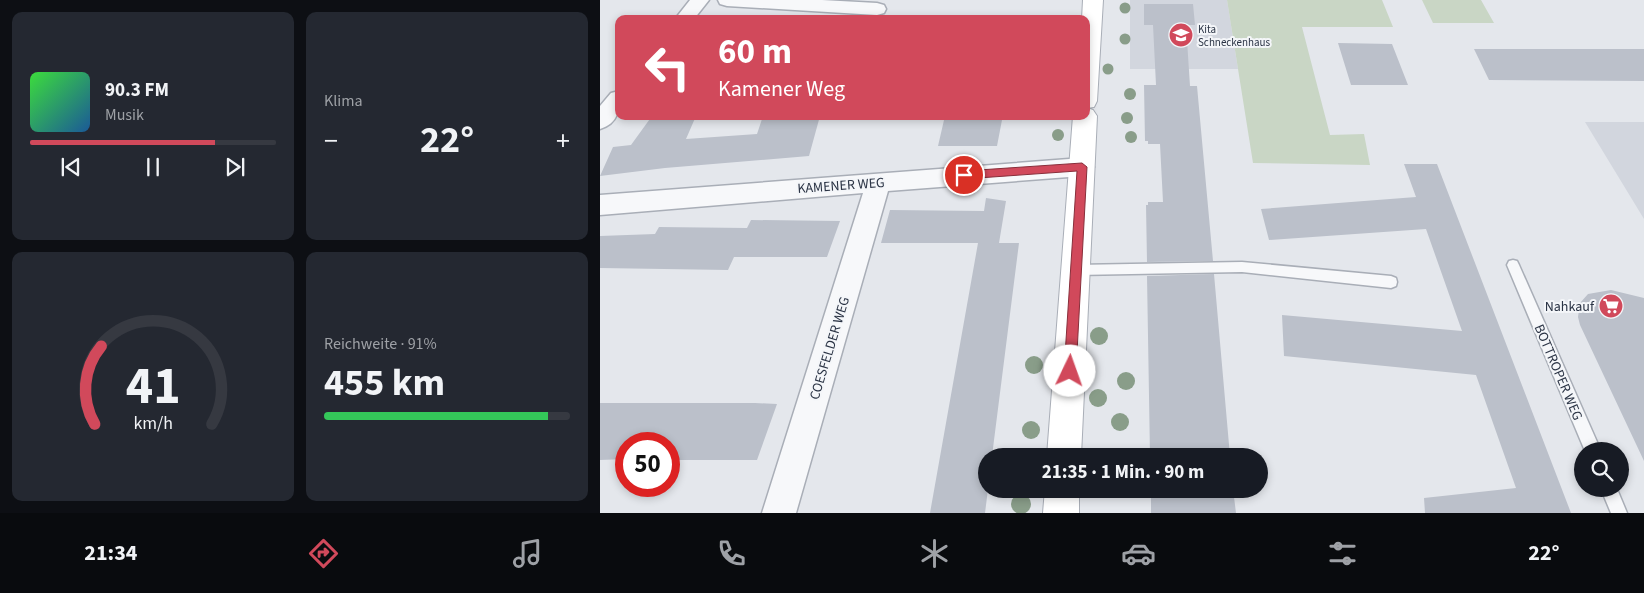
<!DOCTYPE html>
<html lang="de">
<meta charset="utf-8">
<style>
:root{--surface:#171b24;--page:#242831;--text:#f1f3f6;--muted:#9ea1a6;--line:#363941;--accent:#d1495b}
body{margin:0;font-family:"Source Sans 3",sans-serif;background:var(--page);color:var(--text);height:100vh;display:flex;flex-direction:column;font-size:19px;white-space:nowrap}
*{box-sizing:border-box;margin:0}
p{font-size:16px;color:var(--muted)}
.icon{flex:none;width:28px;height:28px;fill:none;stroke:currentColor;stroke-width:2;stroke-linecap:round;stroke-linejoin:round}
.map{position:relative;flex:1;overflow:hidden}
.sheet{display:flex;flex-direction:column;gap:12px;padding:12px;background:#0d0f14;width:600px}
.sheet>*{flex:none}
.hud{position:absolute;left:15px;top:15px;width:475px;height:105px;border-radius:10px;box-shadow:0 2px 8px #0003;background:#d1495b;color:#fff;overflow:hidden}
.controls{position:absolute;left:974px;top:442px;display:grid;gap:10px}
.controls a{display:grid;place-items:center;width:55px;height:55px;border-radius:50%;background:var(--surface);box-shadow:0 2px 8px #0003;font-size:25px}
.speed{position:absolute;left:15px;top:432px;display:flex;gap:10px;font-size:25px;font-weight:700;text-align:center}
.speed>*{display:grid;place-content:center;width:65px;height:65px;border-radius:50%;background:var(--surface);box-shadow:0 2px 8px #0003;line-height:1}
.speed .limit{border:8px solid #d22;background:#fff;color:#111}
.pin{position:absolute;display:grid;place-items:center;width:42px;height:42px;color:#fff;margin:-21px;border:2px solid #fff;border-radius:50%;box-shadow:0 1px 5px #0007}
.me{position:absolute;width:55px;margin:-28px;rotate:3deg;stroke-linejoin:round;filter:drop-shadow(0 0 4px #0008)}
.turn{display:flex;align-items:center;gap:18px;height:105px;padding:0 20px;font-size:22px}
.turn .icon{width:65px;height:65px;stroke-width:2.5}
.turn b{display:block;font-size:35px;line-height:42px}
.big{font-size:38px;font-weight:700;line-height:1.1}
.sheet .tile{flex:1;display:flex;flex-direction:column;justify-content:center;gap:8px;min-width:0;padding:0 18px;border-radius:10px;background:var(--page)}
.sheet .dial{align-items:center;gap:0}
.dial svg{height:130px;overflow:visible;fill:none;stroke:var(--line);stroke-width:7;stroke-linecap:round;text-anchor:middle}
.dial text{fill:var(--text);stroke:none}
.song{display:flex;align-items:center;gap:15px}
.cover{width:60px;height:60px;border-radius:8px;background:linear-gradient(135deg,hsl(120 70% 55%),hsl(210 70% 35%))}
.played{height:5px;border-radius:2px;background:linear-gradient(90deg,var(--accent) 75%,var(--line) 75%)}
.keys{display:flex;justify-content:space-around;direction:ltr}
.heat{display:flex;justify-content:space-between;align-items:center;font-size:28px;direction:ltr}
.charge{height:8px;border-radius:4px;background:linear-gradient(90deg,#34c759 91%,var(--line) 0)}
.sheet .tiles{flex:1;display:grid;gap:12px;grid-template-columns:repeat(2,1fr)}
.trip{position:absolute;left:378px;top:448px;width:290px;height:50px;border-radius:25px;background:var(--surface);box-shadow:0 2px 8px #0003;font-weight:700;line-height:50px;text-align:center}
.tab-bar{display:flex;height:80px;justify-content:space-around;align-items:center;background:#090b0e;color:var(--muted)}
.tab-bar .icon{width:35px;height:35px}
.tab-bar .on{color:var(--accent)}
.tab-bar b{font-size:22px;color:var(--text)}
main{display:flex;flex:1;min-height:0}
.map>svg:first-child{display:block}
.built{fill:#d2d6de}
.green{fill:#c9d6c5}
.building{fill:#bbc0ca}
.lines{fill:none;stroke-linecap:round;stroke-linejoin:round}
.lane-casing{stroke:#a9aeb7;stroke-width:3}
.street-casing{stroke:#a9aeb7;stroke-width:3}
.secondary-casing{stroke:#a9aeb7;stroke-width:2}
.lane{fill:#f7f8fa;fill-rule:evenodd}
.street{fill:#f7f8fa;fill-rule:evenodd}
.secondary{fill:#fff;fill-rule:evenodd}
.tree{fill:#899d89}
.route{fill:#d1495b;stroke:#882f3b}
.labels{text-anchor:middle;stroke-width:4;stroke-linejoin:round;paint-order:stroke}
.far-poi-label{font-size:11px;fill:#2b3445;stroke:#f4f6f9;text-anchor:start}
.street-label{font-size:14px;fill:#2b3445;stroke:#f4f6f9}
.poi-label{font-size:14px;fill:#2b3445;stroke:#f4f6f9;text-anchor:end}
</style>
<main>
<section class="sheet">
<div class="tiles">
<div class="tile">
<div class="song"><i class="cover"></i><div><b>90.3 FM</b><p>Musik</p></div></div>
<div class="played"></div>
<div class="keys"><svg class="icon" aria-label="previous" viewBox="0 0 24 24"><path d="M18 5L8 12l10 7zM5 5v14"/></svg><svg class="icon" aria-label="pause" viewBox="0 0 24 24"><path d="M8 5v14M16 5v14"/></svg><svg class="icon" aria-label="next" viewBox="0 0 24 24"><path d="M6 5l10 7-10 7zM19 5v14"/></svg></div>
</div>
<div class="tile"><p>Klima</p>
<div class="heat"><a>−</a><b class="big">22°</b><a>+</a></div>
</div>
<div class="tile dial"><svg viewBox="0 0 100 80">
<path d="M14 69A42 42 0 1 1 86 69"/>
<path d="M14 69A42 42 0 0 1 18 21" stroke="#d1495b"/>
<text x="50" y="56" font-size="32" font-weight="700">41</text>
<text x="50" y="72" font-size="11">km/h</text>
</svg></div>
<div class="tile"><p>Reichweite · 91%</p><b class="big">455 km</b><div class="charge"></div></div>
</div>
</section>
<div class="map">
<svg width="1044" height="513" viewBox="0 0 1044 513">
<rect width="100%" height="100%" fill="#e4e7ec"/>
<!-- built -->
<path class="built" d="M530 0H627L638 69H530Z
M985 122H1044V219Z"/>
<!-- green -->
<path class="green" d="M627 0H782L793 27H702L730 135 764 134 770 165 653 163Z
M822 0H881L894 23H833Z"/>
<!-- building -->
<path class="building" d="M544 4H593L595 25H586L590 86H597L613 261 547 262 546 205H548V202H563L560 144H548V141H545L544 85H556L553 25H544Z
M738 43 792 44 808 85H751Z
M874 49H1044V81L889 80Z
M52 116H96L86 139 157 134 163 116H220L209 156 65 168 0 176 13 147 31 145Z
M344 120H402L397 146H338Z
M804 164H837L971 513H825L824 498 916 488 876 375 684 356 682 315 862 331 826 229 669 240 661 209 816 197Z
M386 198 406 201 399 243H419L392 456H386L388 489 385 513H330L378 243H281L290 210 384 211Z
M151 220 240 221 227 257H134L128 270 0 268V236L55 234 59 227 147 228Z
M614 274 630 456H550L547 276Z
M1011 290 1044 298V461L980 325 978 317 980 303 988 294Z
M0 403H155L177 404 157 460H69V444H26V459L0 460Z
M551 489H633L636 513H551Z"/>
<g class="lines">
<defs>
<path id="lane" d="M913 260 917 261 919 265 1001 451H985L907 265 909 261Z
M642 262 791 276 796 278 797 282 796 286 791 288 642 272 476 275 472 274 470 270 472 266 476 265Z
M1001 489H1017L1027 513H1011Z"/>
<path id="street" d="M90 0H109L94 19H75Z
M118 0H222L277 3 284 5 286 9 284 13 277 15 127 6 120 4Z
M19 91C19 108 20 123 0 129V106L11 93Z
M482 158 490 161 494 167 490 173 482 176 288 191 196 513H162L263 193 0 215V195Z"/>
<path id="secondary" d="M483 0H503L497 101 494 107 487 108 493 110 497 116 481 456H447L473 116H486V19H482Z
M445 489H479V513H443Z"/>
</defs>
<!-- lane casing -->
<use href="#lane" class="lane-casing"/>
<!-- street casing -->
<use href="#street" class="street-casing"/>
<!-- secondary casing -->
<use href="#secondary" class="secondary-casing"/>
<!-- lane -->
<use href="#lane" class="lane"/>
<!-- street -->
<use href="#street" class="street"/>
<!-- secondary -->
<use href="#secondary" class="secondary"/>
</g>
<!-- trees -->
<g class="tree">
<circle cx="525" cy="8" r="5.5"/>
<circle cx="525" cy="39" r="5.5"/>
<circle cx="508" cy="69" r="5.5"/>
<circle cx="530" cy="94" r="6"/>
<circle cx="527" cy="118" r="6"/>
<circle cx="458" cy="135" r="6"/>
<circle cx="531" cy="137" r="6"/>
<circle cx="499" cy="336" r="9"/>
<circle cx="434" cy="365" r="9"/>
<circle cx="526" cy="381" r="9"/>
<circle cx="498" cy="398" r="9"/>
<circle cx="520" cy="422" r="9"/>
<circle cx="431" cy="430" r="9"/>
<circle cx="421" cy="504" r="10"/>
</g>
<!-- route -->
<path class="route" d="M482 163 487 167 476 371 475 375 470 377 465 375 464 371 477 171 364 179 359 175 364 171Z"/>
<!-- icons -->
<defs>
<symbol id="school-disc" viewBox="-11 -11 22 22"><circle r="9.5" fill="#d1495b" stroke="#f4f6f9"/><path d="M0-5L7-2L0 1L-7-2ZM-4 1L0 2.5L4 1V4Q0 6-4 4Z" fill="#fff"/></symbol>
<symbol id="supermarket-disc" viewBox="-11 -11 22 22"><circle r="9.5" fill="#d1495b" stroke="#f4f6f9"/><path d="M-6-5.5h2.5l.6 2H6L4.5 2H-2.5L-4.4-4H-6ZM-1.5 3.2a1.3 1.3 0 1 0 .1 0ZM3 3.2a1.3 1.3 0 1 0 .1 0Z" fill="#fff"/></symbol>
</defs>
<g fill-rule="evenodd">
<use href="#school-disc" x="567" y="21" width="28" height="28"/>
<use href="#supermarket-disc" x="997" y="292" width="28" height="28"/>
</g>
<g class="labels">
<!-- far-poi labels -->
<g class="far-poi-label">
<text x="598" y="33">Kita<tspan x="598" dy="13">Schneckenhaus</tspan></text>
</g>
<!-- street labels -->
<g class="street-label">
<text transform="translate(241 185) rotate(-4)" y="5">KAMENER WEG</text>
<text transform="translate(229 348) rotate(-73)" y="5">COESFELDER WEG</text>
<text transform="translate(959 372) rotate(67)" y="5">BOTTROPER WEG</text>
</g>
<!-- poi labels -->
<g class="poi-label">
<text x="994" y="311">Nahkauf</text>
</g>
</g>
</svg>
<div class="controls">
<a><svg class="icon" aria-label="search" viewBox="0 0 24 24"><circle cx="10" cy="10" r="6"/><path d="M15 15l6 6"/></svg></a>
</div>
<div class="speed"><div class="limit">50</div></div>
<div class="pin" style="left:364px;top:175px;background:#d93025"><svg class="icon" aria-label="arrive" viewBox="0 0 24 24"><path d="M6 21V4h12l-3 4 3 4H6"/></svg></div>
<svg class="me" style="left:470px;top:371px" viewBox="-20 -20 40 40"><circle r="19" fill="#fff"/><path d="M0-13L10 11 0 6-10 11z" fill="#d1495b"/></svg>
<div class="trip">21:35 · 1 Min. · 90 m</div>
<div class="hud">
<div class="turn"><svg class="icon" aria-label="left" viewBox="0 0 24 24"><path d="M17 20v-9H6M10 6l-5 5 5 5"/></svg><div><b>60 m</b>Kamener Weg</div></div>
</div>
</div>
</main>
<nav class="tab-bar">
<b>21:34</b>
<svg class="icon on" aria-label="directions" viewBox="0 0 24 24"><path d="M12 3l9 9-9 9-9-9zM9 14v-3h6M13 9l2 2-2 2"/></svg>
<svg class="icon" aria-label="music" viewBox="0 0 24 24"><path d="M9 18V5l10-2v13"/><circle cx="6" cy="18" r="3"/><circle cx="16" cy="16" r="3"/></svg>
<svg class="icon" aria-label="phone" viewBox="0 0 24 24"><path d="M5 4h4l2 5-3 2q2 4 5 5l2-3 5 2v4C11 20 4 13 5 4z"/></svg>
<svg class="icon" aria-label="climate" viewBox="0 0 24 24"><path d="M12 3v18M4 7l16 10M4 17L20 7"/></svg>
<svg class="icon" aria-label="car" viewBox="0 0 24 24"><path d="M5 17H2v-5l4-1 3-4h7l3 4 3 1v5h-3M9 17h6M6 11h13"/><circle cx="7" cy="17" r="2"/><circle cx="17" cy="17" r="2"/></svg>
<svg class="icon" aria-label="filters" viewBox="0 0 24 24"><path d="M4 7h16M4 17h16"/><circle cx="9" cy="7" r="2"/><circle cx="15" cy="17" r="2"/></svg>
<b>22°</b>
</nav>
